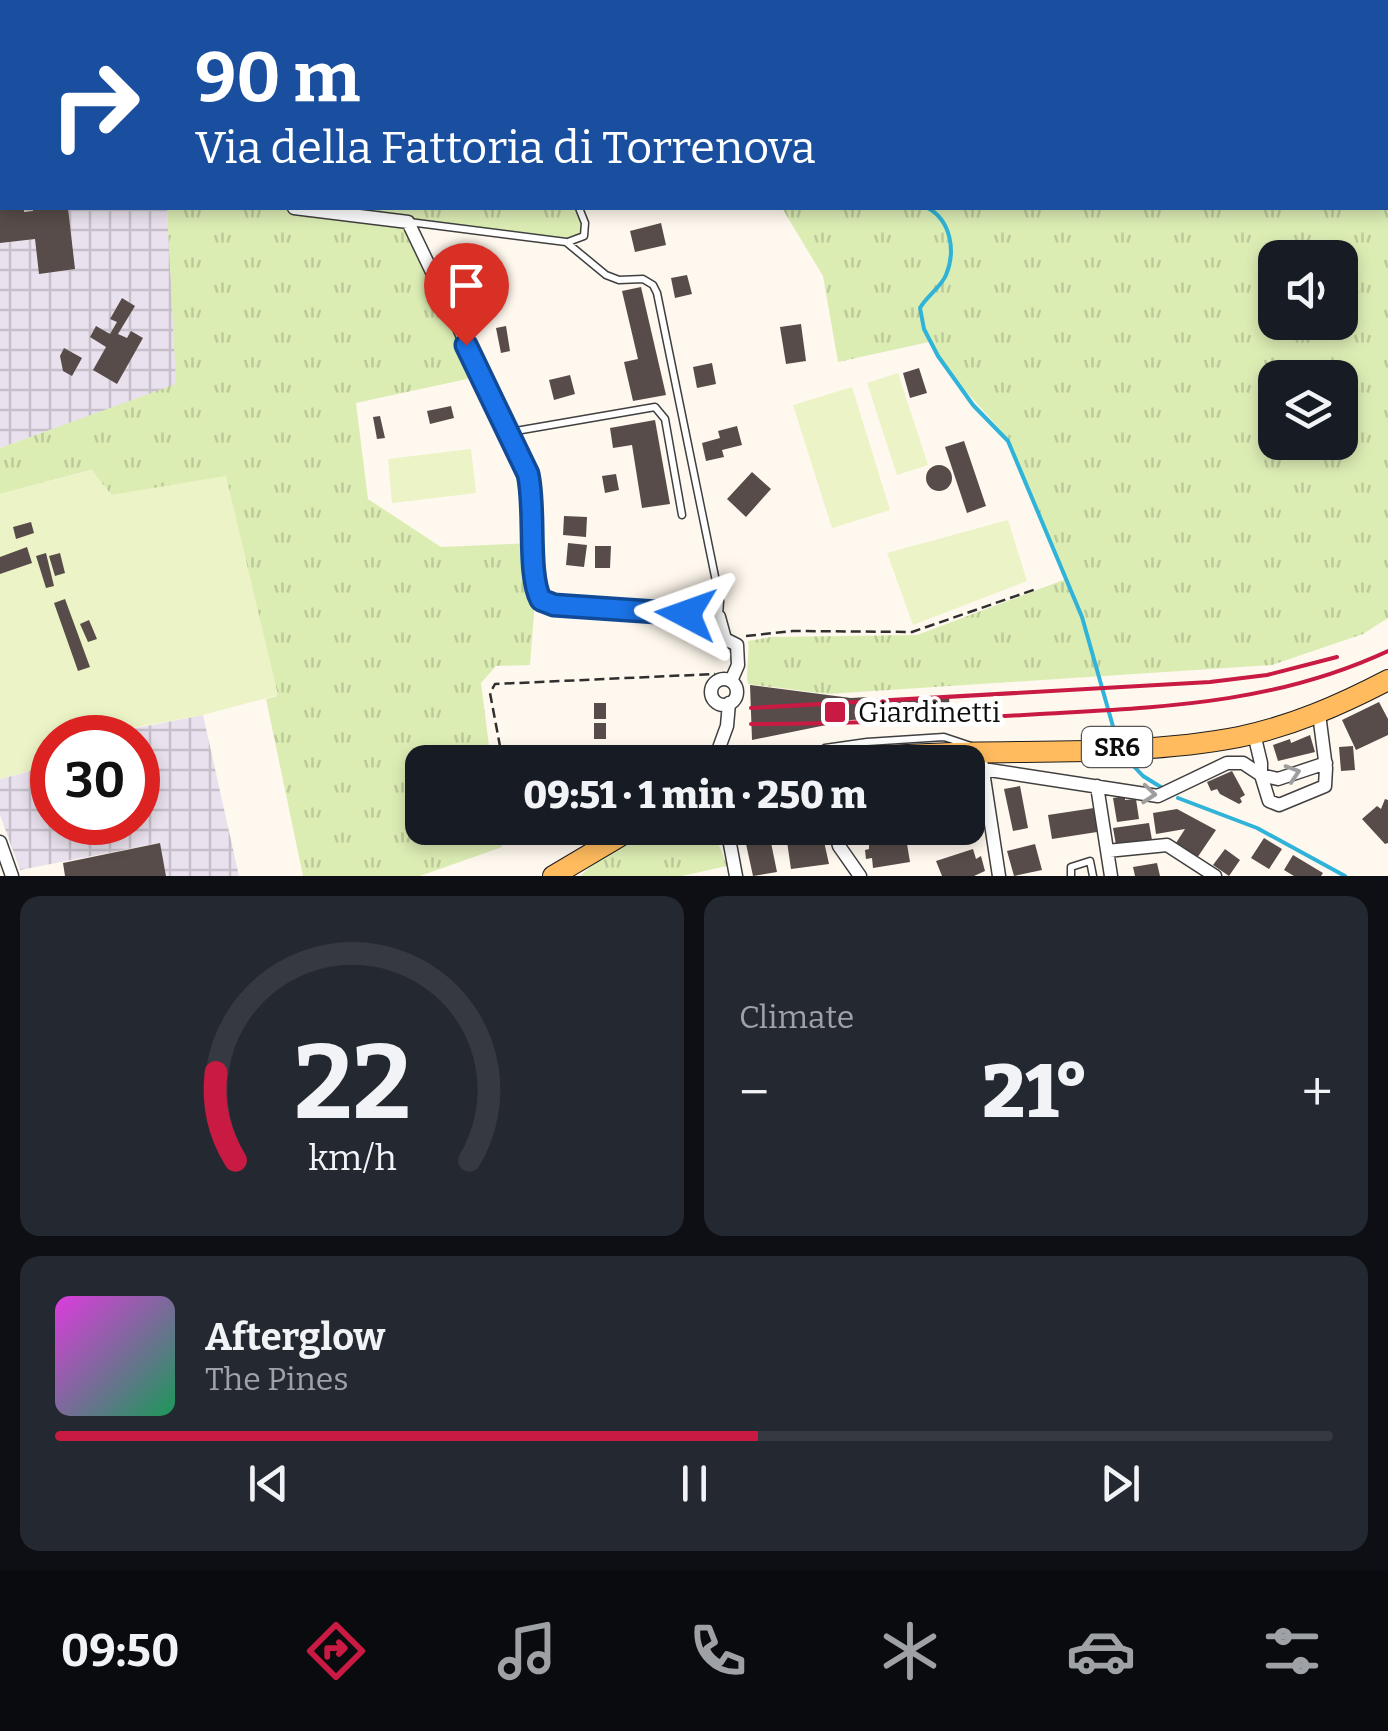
<!DOCTYPE html>
<meta charset="utf-8">
<style>
:root{--surface:#171b24;--page:#242831;--text:#f1f3f6;--muted:#9ea1a6;--line:#363941;--accent:#c81a42}
body{margin:0;font-family:Bitter,serif;background:var(--page);color:var(--text);height:100vh;display:flex;flex-direction:column;font-size:38px;white-space:nowrap}
*{box-sizing:border-box;margin:0}
p{font-size:32px;color:var(--muted)}
.icon{flex:none;width:55px;height:55px;fill:none;stroke:currentColor;stroke-width:2;stroke-linecap:round;stroke-linejoin:round}
.map{position:relative;height:876px;overflow:hidden}
.sheet{display:flex;flex-direction:column;gap:20px;padding:20px;background:#0d0f14;flex:1}
.sheet>*{flex:none}
.banner{position:absolute;left:0px;top:0px;width:1390px;height:210px;box-shadow:0 5px 15px #0003;background:#1a4fa0;color:#fff;overflow:hidden}
.buttons{position:absolute;left:1258px;top:240px;display:grid;gap:20px}
.buttons a{display:grid;place-items:center;width:100px;height:100px;border-radius:20px;background:var(--surface);box-shadow:0 5px 15px #0003;font-size:50px}
.speed{position:absolute;left:30px;top:715px;display:flex;gap:20px;font-size:50px;font-weight:700;text-align:center}
.speed>*{display:grid;place-content:center;width:130px;height:130px;border-radius:50%;background:var(--surface);box-shadow:0 5px 15px #0003;line-height:1}
.speed .limit{border:15px solid #d22;background:#fff;color:#111}
.pin{position:absolute;display:grid;place-items:center;width:85px;height:85px;color:#fff;margin:-102px -42px;border-radius:50% 50% 50% 0;rotate:-45deg;box-shadow:0 0 10px #0007}
.pin .icon{rotate:45deg}
.me{position:absolute;width:110px;margin:-55px;rotate:274deg;stroke-linejoin:round;filter:drop-shadow(0 0 8px #0008)}
.turn{display:flex;align-items:center;gap:35px;height:210px;padding:0 30px;font-size:45px}
.turn .icon{width:130px;height:130px;stroke-width:2.5}
.turn b{display:block;font-size:70px;line-height:85px}
.big{font-size:75px;font-weight:800;line-height:1.1}
.sheet .tile{flex:1;display:flex;flex-direction:column;justify-content:center;gap:15px;min-width:0;padding:0 35px;border-radius:20px;background:var(--page)}
.sheet .dial{align-items:center;gap:0}
.dial svg{height:260px;overflow:visible;fill:none;stroke:var(--line);stroke-width:7;stroke-linecap:round;text-anchor:middle}
.dial text{fill:var(--text);stroke:none}
.song{display:flex;align-items:center;gap:30px}
.cover{width:120px;height:120px;border-radius:15px;background:linear-gradient(135deg,hsl(300 70% 55%),hsl(150 70% 35%))}
.played{height:10px;border-radius:5px;background:linear-gradient(90deg,var(--accent) 55%,var(--line) 55%)}
.keys{display:flex;justify-content:space-around;direction:ltr}
.heat{display:flex;justify-content:space-between;align-items:center;font-size:55px;direction:ltr}
.sheet .tiles{flex:1;display:grid;gap:20px;grid-template-columns:1fr 1fr}
.tile:last-child{grid-column:span 2}
.trip{position:absolute;left:405px;top:745px;width:580px;height:100px;border-radius:20px;background:var(--surface);box-shadow:0 5px 15px #0003;font-weight:800;line-height:100px;text-align:center}
.menu{display:flex;height:160px;justify-content:space-around;align-items:center;background:#090b0e;color:var(--muted)}
.menu .icon{width:70px;height:70px}
.menu .active{color:var(--accent)}
.menu b{font-size:45px;color:var(--text)}
.map>svg:first-child{display:block}
.industrial{fill:url(#industrial-grid)}
.grass{fill:url(#grass-tufts);fill-rule:evenodd}
.pitch{fill:#ecf3c6}
.lines{fill:none;stroke-linecap:round;stroke-linejoin:round}
.stream{stroke:#2fb3d8;stroke-width:4}
.building{fill:#574c49}
.service-casing{stroke:#404040;stroke-width:9}
.minor-casing{stroke:#404040;stroke-width:15}
.primary-casing{stroke:#1e1e1e;stroke-width:22}
.path{stroke:#2f2f2f;stroke-width:2.5;stroke-dasharray:10 5;stroke-linecap:butt}
.service{stroke:#fff;stroke-width:6}
.minor{stroke:#fff;stroke-width:12}
.primary{stroke:#ffbb5e;stroke-width:20}
.rail{stroke:#c81a42;stroke-width:4}
.oneway{stroke:#9e9e9e}
.route-casing{stroke:#114b97;stroke-width:25}
.route{stroke:#1a73e8;stroke-width:18}
.poi-dot{fill:#c81a42;stroke:#fff;stroke-width:4}
.labels{text-anchor:middle;stroke-width:10;stroke-linejoin:round;paint-order:stroke}
.shield{fill:#fff;stroke:#565656;stroke-width:2.5}
.shield-label{font-size:25px;font-weight:bold;fill:#0d0d0d}
.poi-label{font-size:28px;fill:#0d0d0d;stroke:#fff;text-anchor:start}
</style>
<div class="map">
<svg width="1388" height="876" viewBox="0 0 1388 876">
<defs>
<pattern id="industrial-grid" width="8" height="8" patternUnits="userSpaceOnUse" patternTransform="scale(2.5)"><rect width="8" height="8" fill="#e9e1ed"/><path d="M0 4h8M4 0v8" fill="none" stroke="#c7c0ca"/></pattern>
<pattern id="grass-tufts" width="24" height="20" patternUnits="userSpaceOnUse" patternTransform="scale(2.5)"><rect width="24" height="20" fill="#dcedb4"/><path d="M3 7l-1-3M5 7V3M7 7l1-3M15 17l-1-3M17 17v-4M19 17l1-3" fill="none" stroke="#bcca9a"/></pattern>
</defs>
<rect width="100%" height="100%" fill="#fff8ee"/>
<!-- industrial -->
<path class="industrial" d="M0 175 2 208H167L177 385 0 448Z
M203 715 239 876H166L159 843 20 870 0 815V779L52 765V822H138V738L133 737 131 729Z"/>
<!-- grass -->
<path class="grass" d="M0 0H1388V618L1363 634 1272 665 828 694 748 684C745 670 750 657 748 641L771 637 917 635 1066 579 1006 436 952 376 929 342 838 362 823 276 782 208H1388V2H2V166ZM1275 258H1340V322H1275ZM1275 378H1340V442H1275Z
M167 208H579L585 223 584 236 555 241 408 223 481 376 356 403 368 499 441 547 534 543 536 588 530 665 496 666 481 683 491 762H422V828H500L502 847 420 876H303L266 699 277 696 91 470 0 494V448L176 384Z
M660 828C709 828 710 818 727 866L682 876H580L598 860Z"/>
<!-- pitch -->
<path class="pitch" d="M898 373 928 465 897 475 867 383Z
M852 387 890 510 832 528 793 405Z
M471 449 476 493 392 503 388 459Z
M92 470 111 495 226 476 278 695 203 715 132 728 133 737 52 738V765L0 779V494Z
M1008 520 1027 581 913 625 887 553Z"/>
<g class="lines">
<!-- stream -->
<path class="stream" d="M762 0 763 2
M928 208C951 221 956 251 946 275 941 287 927 296 920 308L924 329 938 356 973 405 1008 441 1082 617 1114 730
M1126 758 1143 776 1164 789
M1178 798 1257 828 1345 876"/>
</g>
<!-- building -->
<path class="building" d="M0 208H24V212L33 211V208H68L75 269 39 274 35 239 0 243Z
M661 223 666 245 635 252 630 231Z
M687 275 692 294 675 298 671 278Z
M641 287 666 395 633 401 624 362 638 359 622 291Z
M122 298 135 306 118 334 127 338 131 331 143 338 117 384 93 370 106 347 90 337 96 326 110 334 117 322 110 319Z
M801 324 806 361 786 364 780 327Z
M506 326 510 351 501 353 496 328Z
M64 348 82 358 72 376 63 371 60 356Z
M712 363 716 384 697 388 693 367Z
M919 368 927 393 910 398 903 373Z
M570 375 575 394 554 400 549 380Z
M451 406 454 418 430 424 427 411Z
M380 416 385 438 377 439 373 417Z
M655 420 670 504 642 508 632 445 613 448 610 428Z
M737 426 742 445 722 450 724 457 706 461 702 443 720 438 718 431Z
M964 441 986 506 967 513 945 447Z
M926 478a13 13 0 1 1 26 0a13 13 0 1 1-26 0Z
M752 472 771 489 746 517 727 499Z
M616 474 619 490 605 493 602 476Z
M564 516 587 517 586 537 563 535Z
M31 522 34 533 16 539 13 527Z
M568 543 587 545 584 567 566 565Z
M595 546H611L610 568H595Z
M27 547 32 563 0 574V557Z
M46 553 54 586 46 588 36 556Z
M60 553 65 573 55 576 49 556Z
M65 599 90 667 78 671 54 603Z
M89 620 97 639 88 642 80 624Z
M750 685 851 698 868 697V701L949 696 950 715 851 720 752 740Z
M1379 702 1388 719V735L1356 750 1342 720Z
M594 703H606V719H594Z
M594 723H606V739H594Z
M1310 735 1315 752 1278 761 1273 745 1290 739 1291 743Z
M1353 746 1355 770 1341 771 1339 747Z
M146 758 153 790 138 794V760Z
M1232 771 1245 795 1240 798 1242 802 1239 804 1220 794 1217 789 1211 791 1207 782Z
M1020 786 1028 828 1013 831 1004 789Z
M1125 796V800L1136 799 1139 819 1117 822 1113 798Z
M1385 799 1388 800V843L1385 844 1362 819 1377 806 1381 809Z
M1094 808 1097 832 1052 839 1048 815Z
M1177 809 1216 830 1197 858 1176 843 1185 829 1156 834 1153 813Z
M1149 823 1152 840 1116 845 1113 828Z
M768 828 777 872 753 876 743 830Z
M785 828H821L829 864 791 869Z
M855 828H879L880 835 867 838 866 832 856 834Z
M906 838 910 862 873 868 872 858 866 859 865 850 869 849V844Z
M1264 838 1282 849 1269 869 1251 858Z
M160 843 166 876H65L63 863Z
M1035 844 1042 870 1014 876 1007 851Z
M973 849 976 859 981 856 985 871 974 876H942L936 861Z
M1225 849 1240 860 1229 876 1213 865Z
M1293 855 1323 873 1321 876H1294L1284 870Z
M1157 863 1160 876H1135L1133 867Z"/>
<g class="lines">
<defs>
<path id="service" d="M409 222 566 242 606 275 619 280 643 279 653 285 657 293 720 601 719 615
M568 242 584 236 585 223 579 208
M510 432 655 407 665 419 682 515
M807 762 825 748 867 742 944 737 971 746
M1071 876V867L1090 861 1093 876"/>
<path id="minor" d="M0 165H2
M294 208 408 222 529 474C536 509 527 574 541 600L555 605 719 617 725 639 737 645 738 665 731 681
M711 692a13 13 0 1 1 26 0a13 13 0 1 1-26 0Z
M1254 734 1261 763V775L1278 779 1326 763
M715 759 727 726 729 703
M982 765 999 876
M983 769 1158 796 1227 763H1243L1261 775 1269 801 1279 805 1325 786 1326 768 1319 714
M1097 786 1111 876
M727 828 736 876
M834 828 839 846 860 876
M0 842 12 876
M1107 851 1167 845 1215 876"/>
<path id="primary" d="M697 762 712 759 724 762
M835 762C967 743 1110 762 1239 737 1292 726 1340 705 1388 680
M553 876 634 828"/>
</defs>
<!-- service casing -->
<use href="#service" class="service-casing"/>
<!-- minor casing -->
<use href="#minor" class="minor-casing"/>
<!-- primary casing -->
<use href="#primary" class="primary-casing"/>
<!-- path -->
<path class="path" d="M524 0V2
M746 636 793 631 912 632 1036 589
M503 762 490 693 495 684 715 674
M529 828H547"/>
<!-- service -->
<use href="#service" class="service"/>
<!-- minor -->
<use href="#minor" class="minor"/>
<!-- primary -->
<use href="#primary" class="primary"/>
<!-- rail -->
<path class="rail" d="M751 708 1210 682 1267 675 1337 657
M751 724C848 724 943 720 1040 714 1163 707 1274 704 1388 651"/>
</g>
<!-- one-way arrows -->
<defs><path id="oneway-chevron" d="M-2-3.5L2.5 0L-2 3.5" fill="none" stroke-width="1.6" stroke-linecap="round" stroke-linejoin="round" transform="scale(2.5)"/></defs>
<g class="oneway">
<use href="#oneway-chevron" transform="translate(1293 773) rotate(-18)"/>
<use href="#oneway-chevron" transform="translate(1149 794) rotate(5)"/>
</g>
<g class="lines">
<defs>
<path id="route" d="M466 345 528 474C536 508 527 575 541 600L554 605 686 614"/>
</defs>
<!-- route casing -->
<use href="#route" class="route-casing"/>
<!-- route -->
<use href="#route" class="route"/>
</g>
<!-- markers -->
<rect class="poi-dot" x="823" y="700" width="24" height="24" rx="5"/>
<g class="labels">
<!-- shield labels -->
<rect class="shield" x="1082" y="727" width="70" height="40" rx="8"/>
<g class="shield-label">
<text x="1117" y="756">SR6</text>
</g>
<!-- poi labels -->
<g class="poi-label">
<text x="858" y="722">Giardinetti</text>
</g>
</g>
</svg>
<div class="buttons">
<a><svg class="icon" aria-label="sound" viewBox="0 0 24 24"><path d="M4 9h4l5-4v14l-5-4H4zM17 9q2 3 0 6"/></svg></a>
<a><svg class="icon" aria-label="layers" viewBox="0 0 24 24"><path d="M12 4l9 5-9 5-9-5zM3 14l9 5 9-5"/></svg></a>
</div>
<div class="speed"><div class="limit">30</div></div>
<div class="pin" style="left:466px;top:345px;background:#d93025"><svg class="icon" aria-label="arrive" viewBox="0 0 24 24"><path d="M6 21V4h12l-3 4 3 4H6"/></svg></div>
<svg class="me" style="left:686px;top:614px" viewBox="-20 -20 40 40"><path d="M0-17L14 15 0 8-14 15z" fill="#1a73e8" stroke="#fff" stroke-width="4"/></svg>
<div class="trip">09:51 · 1 min · 250 m</div>
<div class="banner">
<div class="turn"><svg class="icon" aria-label="right" viewBox="0 0 24 24"><path d="M7 20v-9h11M14 6l5 5-5 5"/></svg><div><b>90 m</b>Via della Fattoria di Torrenova</div></div>
</div>
</div>
<section class="sheet">
<div class="tiles">
<div class="tile dial"><svg viewBox="0 0 100 80">
<path d="M14 69A42 42 0 1 1 86 69"/>
<path d="M14 69A42 42 0 0 1 8 42" stroke="#c81a42"/>
<text x="50" y="56" font-size="32" font-weight="700">22</text>
<text x="50" y="72" font-size="11">km/h</text>
</svg></div>
<div class="tile"><p>Climate</p>
<div class="heat"><a>−</a><b class="big">21°</b><a>+</a></div>
</div>
<div class="tile">
<div class="song"><i class="cover"></i><div><b>Afterglow</b><p>The Pines</p></div></div>
<div class="played"></div>
<div class="keys"><svg class="icon" aria-label="previous" viewBox="0 0 24 24"><path d="M18 5L8 12l10 7zM5 5v14"/></svg><svg class="icon" aria-label="pause" viewBox="0 0 24 24"><path d="M8 5v14M16 5v14"/></svg><svg class="icon" aria-label="next" viewBox="0 0 24 24"><path d="M6 5l10 7-10 7zM19 5v14"/></svg></div>
</div>
</div>
</section>
<nav class="menu">
<b>09:50</b>
<svg class="icon active" aria-label="directions" viewBox="0 0 24 24"><path d="M12 3l9 9-9 9-9-9zM9 14v-3h6M13 9l2 2-2 2"/></svg>
<svg class="icon" aria-label="music" viewBox="0 0 24 24"><path d="M9 18V5l10-2v13"/><circle cx="6" cy="18" r="3"/><circle cx="16" cy="16" r="3"/></svg>
<svg class="icon" aria-label="phone" viewBox="0 0 24 24"><path d="M5 4h4l2 5-3 2q2 4 5 5l2-3 5 2v4C11 20 4 13 5 4z"/></svg>
<svg class="icon" aria-label="climate" viewBox="0 0 24 24"><path d="M12 3v18M4 7l16 10M4 17L20 7"/></svg>
<svg class="icon" aria-label="car" viewBox="0 0 24 24"><path d="M5 17H2v-5l4-1 3-4h7l3 4 3 1v5h-3M9 17h6M6 11h13"/><circle cx="7" cy="17" r="2"/><circle cx="17" cy="17" r="2"/></svg>
<svg class="icon" aria-label="filters" viewBox="0 0 24 24"><path d="M4 7h16M4 17h16"/><circle cx="9" cy="7" r="2"/><circle cx="15" cy="17" r="2"/></svg>
</nav>
